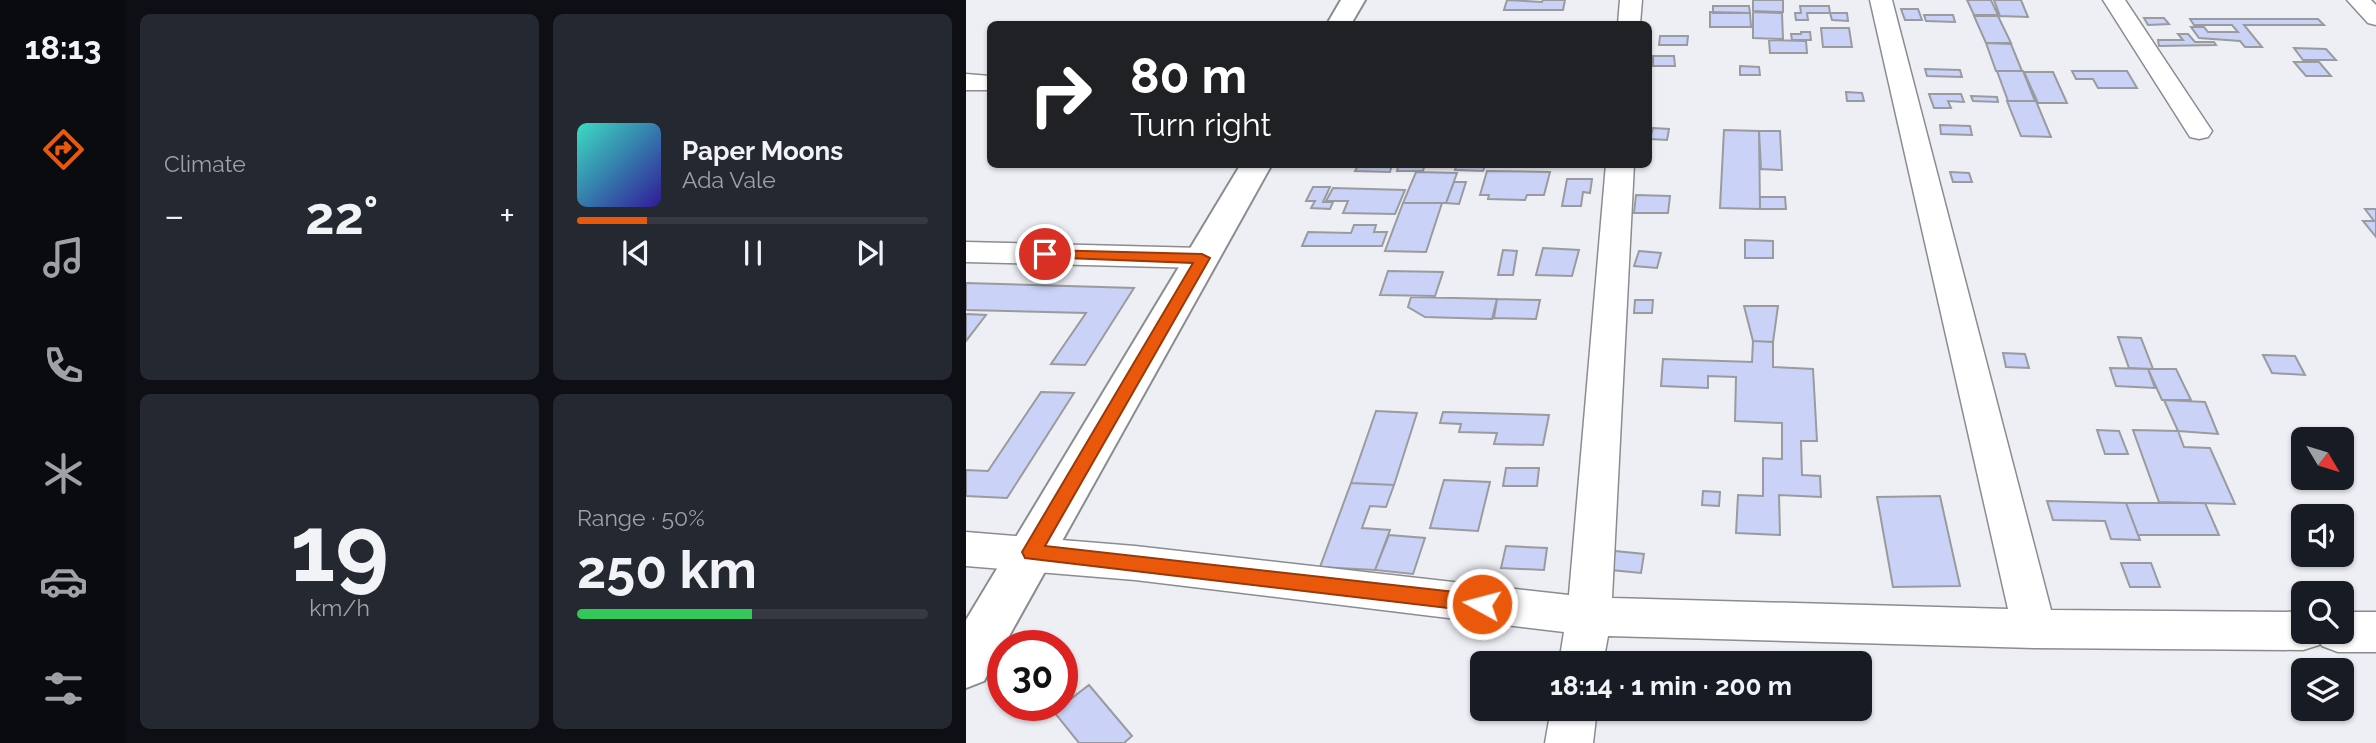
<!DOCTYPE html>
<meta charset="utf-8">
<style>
:root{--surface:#171b24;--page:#242831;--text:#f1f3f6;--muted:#9ea1a6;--line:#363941;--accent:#ea580c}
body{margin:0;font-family:Raleway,sans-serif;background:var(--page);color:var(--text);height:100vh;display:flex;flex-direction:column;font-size:26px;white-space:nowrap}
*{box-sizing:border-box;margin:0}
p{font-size:23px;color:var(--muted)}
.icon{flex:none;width:38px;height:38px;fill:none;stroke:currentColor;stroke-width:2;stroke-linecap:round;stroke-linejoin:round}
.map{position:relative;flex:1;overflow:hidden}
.side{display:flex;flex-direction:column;gap:14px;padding:14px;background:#0d0f14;width:840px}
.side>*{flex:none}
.top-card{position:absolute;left:21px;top:21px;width:665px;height:147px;border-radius:10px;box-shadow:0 2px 5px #0004;background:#202124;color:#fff;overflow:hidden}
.needle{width:46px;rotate:128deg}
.buttons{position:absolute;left:1325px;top:427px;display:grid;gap:14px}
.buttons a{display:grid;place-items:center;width:63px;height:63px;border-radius:10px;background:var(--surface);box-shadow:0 2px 5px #0004;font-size:35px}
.speed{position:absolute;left:21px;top:630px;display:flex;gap:14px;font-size:35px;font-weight:700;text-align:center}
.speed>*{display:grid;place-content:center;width:91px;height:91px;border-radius:50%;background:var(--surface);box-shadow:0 2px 5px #0004;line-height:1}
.speed .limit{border:10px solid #d22;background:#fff;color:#111}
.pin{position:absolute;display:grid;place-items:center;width:60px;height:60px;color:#fff;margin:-30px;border:4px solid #fff;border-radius:50%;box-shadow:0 2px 7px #0007}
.me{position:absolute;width:77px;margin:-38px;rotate:277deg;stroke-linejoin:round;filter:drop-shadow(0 0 5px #0008)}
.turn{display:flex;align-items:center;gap:24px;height:147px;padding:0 28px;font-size:32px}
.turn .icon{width:91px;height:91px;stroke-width:2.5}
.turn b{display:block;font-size:49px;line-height:60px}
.big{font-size:52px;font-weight:700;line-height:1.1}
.side .widget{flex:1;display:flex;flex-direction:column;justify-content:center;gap:10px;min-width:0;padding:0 24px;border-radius:10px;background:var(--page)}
.side .dial{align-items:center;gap:0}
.dial b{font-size:91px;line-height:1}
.song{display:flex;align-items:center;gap:21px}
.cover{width:84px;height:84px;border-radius:10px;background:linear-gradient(135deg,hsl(170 70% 55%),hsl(250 70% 35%))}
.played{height:7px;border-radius:4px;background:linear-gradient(90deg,var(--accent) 20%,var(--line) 20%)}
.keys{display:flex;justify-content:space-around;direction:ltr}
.heat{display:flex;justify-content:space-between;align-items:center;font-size:38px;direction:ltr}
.charge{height:10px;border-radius:5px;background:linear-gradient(90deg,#34c759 50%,var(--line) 0)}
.side .tiles{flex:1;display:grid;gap:14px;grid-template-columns:repeat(2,1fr)}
.trip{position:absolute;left:504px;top:651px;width:402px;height:70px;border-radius:10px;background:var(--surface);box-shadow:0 2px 5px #0004;font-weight:700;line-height:70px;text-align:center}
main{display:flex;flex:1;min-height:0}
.tabs{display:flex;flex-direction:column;width:126px;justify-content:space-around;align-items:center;background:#090b0e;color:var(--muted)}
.tabs .icon{width:49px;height:49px}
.tabs .on{color:var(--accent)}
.tabs b{font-size:32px;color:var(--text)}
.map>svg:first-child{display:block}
.building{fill:#cad3f7;stroke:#999b9f;stroke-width:2}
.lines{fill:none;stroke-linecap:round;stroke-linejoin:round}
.minor-casing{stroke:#8b8c90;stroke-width:3}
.tertiary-casing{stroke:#8b8c90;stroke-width:4}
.minor{fill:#fff;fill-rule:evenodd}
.tertiary{fill:#fff;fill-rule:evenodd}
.route{fill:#ea580c;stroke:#983908;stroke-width:2}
</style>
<main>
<nav class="tabs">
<b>18:13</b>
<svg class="icon on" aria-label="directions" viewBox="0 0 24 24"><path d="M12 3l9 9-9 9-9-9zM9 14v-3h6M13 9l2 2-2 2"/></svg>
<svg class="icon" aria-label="music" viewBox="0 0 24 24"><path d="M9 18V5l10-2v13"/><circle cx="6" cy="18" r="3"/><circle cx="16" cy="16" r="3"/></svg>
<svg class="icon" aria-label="phone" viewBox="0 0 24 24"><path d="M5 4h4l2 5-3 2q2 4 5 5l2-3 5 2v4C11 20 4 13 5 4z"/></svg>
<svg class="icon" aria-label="climate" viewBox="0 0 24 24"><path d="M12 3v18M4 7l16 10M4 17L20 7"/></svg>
<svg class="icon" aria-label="car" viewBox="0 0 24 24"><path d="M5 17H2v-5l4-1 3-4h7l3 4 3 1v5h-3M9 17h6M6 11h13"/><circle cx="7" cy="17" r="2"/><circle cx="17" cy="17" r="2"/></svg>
<svg class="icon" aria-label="filters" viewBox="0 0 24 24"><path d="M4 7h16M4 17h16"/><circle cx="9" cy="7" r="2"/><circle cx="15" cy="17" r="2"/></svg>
</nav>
<section class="side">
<div class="tiles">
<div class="widget"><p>Climate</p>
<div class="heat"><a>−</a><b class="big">22°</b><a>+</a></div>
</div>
<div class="widget">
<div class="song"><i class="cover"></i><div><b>Paper Moons</b><p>Ada Vale</p></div></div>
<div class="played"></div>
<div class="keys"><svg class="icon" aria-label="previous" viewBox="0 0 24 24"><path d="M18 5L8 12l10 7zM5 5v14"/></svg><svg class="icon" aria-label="pause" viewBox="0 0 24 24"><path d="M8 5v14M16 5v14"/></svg><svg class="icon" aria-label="next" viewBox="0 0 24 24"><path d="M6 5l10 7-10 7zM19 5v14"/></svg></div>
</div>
<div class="widget dial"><b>19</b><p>km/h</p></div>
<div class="widget"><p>Range · 50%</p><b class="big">250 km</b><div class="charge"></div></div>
</div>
</section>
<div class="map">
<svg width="1410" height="743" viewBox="0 0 1410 743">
<rect width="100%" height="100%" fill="#edeff4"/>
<!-- building -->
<path class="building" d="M541 0 576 2 577 0H599L597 10H538Z
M787 0H817V12L787 11Z
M1001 0H1025L1032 15H1008Z
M1028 0H1055L1062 17 1034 16Z
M747 6H783L784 13H747Z
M834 6H863L864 13H841L842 20H830L829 13H835Z
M935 9H952L956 20H939Z
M744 12 784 13 785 27H744Z
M787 12 816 13 817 39 787 38Z
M864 13H881L882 21 866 20Z
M958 15H987L989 22 960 21Z
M1008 16H1032L1045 43H1020Z
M1178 18H1198L1203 24 1182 25Z
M1224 19H1352L1358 25H1278L1296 47H1279L1274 41 1233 38 1225 27H1238L1242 32H1272L1266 25H1228Z
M855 28H883L886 47H857Z
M835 32H844L845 40H826L825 34H835Z
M1212 34H1222L1229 42H1248L1250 45 1193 46 1192 40H1217Z
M694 36H722L721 45H693Z
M803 40 840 41 841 53H804Z
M1020 43 1045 44 1056 71H1030Z
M1328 48 1360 49 1370 60H1337Z
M687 56H708L709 66H687Z
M1328 62H1353L1365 76H1340Z
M774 66 793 67 794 75H774Z
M959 69 994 70 996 77 961 76Z
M1031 71H1057L1069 101H1042Z
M1106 71H1161L1171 88H1132L1127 79H1110Z
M1058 72H1087L1101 103H1072Z
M880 92 896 93 898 101H881Z
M963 94H995L998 102 982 101 985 108H968Z
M1005 96 1031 97 1032 102 1007 101Z
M1041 101H1070L1085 137 1055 136Z
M974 125 1004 126 1006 135 975 134Z
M687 128 703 129 701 140 684 139Z
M758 130 793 131 794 209 754 208Z
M793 131H814L816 170 795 169Z
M393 164H426L424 172 389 171Z
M433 164H459L457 171H431Z
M491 164H496L519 165 517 171 489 170Z
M521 171 584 172 578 195H561L559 200 522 199 523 195H514Z
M450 172 491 173 480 203H437Z
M984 172 1003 173 1006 182H987Z
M601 179H626L624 193 617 192 615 206H596Z
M488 182H500L493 204 480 203Z
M347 187H364L357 202H367L364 209 345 208 349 201H340Z
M367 188 439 190 429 214 377 213 382 201H360Z
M670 195 704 196 702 213H668Z
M794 197H819L820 209H794Z
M437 203H476L460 252 419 251Z
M1399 209H1410V237L1397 221H1408Z
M388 225H410L408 232H421L416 246H336L342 232 385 233Z
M779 240 807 241V258H779Z
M577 248 613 250 606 276 570 275Z
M537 250 551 251 547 275H532Z
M673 251 695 253 691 268 668 266Z
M422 271 477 272 469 296 414 295Z
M0 283 168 288 119 365 85 364 120 313 0 310Z
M445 297 531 299 526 319 459 317 442 307Z
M531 299 574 300 570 319 528 318Z
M669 300H687L686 313H668Z
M778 306H812L807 342 787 341Z
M0 314 20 315 0 341Z
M1152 337 1175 338 1187 369 1163 368Z
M787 341 807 342V367L847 369 851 441H835L836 475 854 476 855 497 813 495 814 535 770 533 772 495 797 496V458L816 459V423L769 421 770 377 742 376V388L695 386 697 359 786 362Z
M1037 353 1059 354 1063 368 1040 367Z
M1297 355 1329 356 1339 375 1306 373Z
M1144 368 1182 369 1189 388 1150 386Z
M1182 369H1210L1225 400H1196Z
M75 392 108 393 41 498 0 496V470L22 471Z
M1198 400 1239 402 1252 434 1212 431Z
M410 411 451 413 428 485 385 483Z
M477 412 583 415 577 445 528 444 531 433 493 432 495 424 474 423Z
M1131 430 1153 431 1162 454H1139Z
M1167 430 1212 431 1218 447 1244 448 1269 504 1193 502Z
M540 468H573L571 486H537Z
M478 480 524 482 512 531 464 528Z
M385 483 428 485 420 507 404 506 396 528 424 530 409 570 354 567Z
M737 491 754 492 753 506 736 505Z
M974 496 994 586 927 587 911 497Z
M1081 501 1160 503 1174 540 1145 539 1139 521 1087 520Z
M1160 503H1239L1253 535H1172Z
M423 535 459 538 447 574 409 570Z
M540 546 581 548 578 570 535 568Z
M649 551 678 554 675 573 645 570Z
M1155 563H1185L1194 587H1164Z
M123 685 166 736 158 743H113L88 712Z"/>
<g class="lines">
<defs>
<path id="minor" d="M654 0H676L674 24H652Z
M904 0H926L1085 610 1337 612V632H1376V612H1410V652H1372L1356 646 1354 641 1353 645 1337 650 1068 648 642 636 637 663H593L598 632 169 580 0 566V532L169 546 603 595 640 164H668L646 598 1042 609Z
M1137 0H1159L1246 131 1242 137 1233 139 1224 137Z
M1381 0H1405L1410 5V25L1402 23Z
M0 74 24 76V90H0Z
M0 242 236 248 247 251 252 258 247 265 236 268 0 262Z
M585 709H631L627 743H579Z"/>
<path id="tertiary" d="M375 0H399L385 24H361Z
M275 164H306L18 681 0 688V620Z"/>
</defs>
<!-- minor casing -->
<use href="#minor" class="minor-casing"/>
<!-- tertiary casing -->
<use href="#tertiary" class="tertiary-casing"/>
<!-- minor -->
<use href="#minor" class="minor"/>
<!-- tertiary -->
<use href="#tertiary" class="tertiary"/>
</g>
<!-- route -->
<path class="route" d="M79 250 236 254 244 258 79 546 516 595 523 598 526 604 523 610 516 612 59 558 56 552 59 547 227 263 74 257 72 254Z"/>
</svg>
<div class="buttons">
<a><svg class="needle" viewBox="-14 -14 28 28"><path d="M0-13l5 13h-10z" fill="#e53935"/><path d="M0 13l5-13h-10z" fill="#9ea1a6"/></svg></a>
<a><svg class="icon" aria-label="sound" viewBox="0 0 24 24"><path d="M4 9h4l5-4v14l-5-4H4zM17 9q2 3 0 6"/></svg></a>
<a><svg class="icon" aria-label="search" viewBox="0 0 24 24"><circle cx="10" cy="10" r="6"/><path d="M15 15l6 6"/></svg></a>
<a><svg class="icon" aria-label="layers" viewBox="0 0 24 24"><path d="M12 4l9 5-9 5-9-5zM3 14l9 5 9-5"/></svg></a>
</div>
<div class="speed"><div class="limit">30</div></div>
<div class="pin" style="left:79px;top:254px;background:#d93025"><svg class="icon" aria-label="arrive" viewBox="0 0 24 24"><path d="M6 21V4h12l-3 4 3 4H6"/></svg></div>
<svg class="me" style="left:516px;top:604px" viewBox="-20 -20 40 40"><circle r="17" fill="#ea580c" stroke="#fff" stroke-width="3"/><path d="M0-11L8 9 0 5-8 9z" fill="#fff"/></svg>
<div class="trip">18:14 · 1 min · 200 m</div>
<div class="top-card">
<div class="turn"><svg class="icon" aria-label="right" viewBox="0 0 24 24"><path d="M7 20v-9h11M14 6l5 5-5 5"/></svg><div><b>80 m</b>Turn right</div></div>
</div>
</div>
</main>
